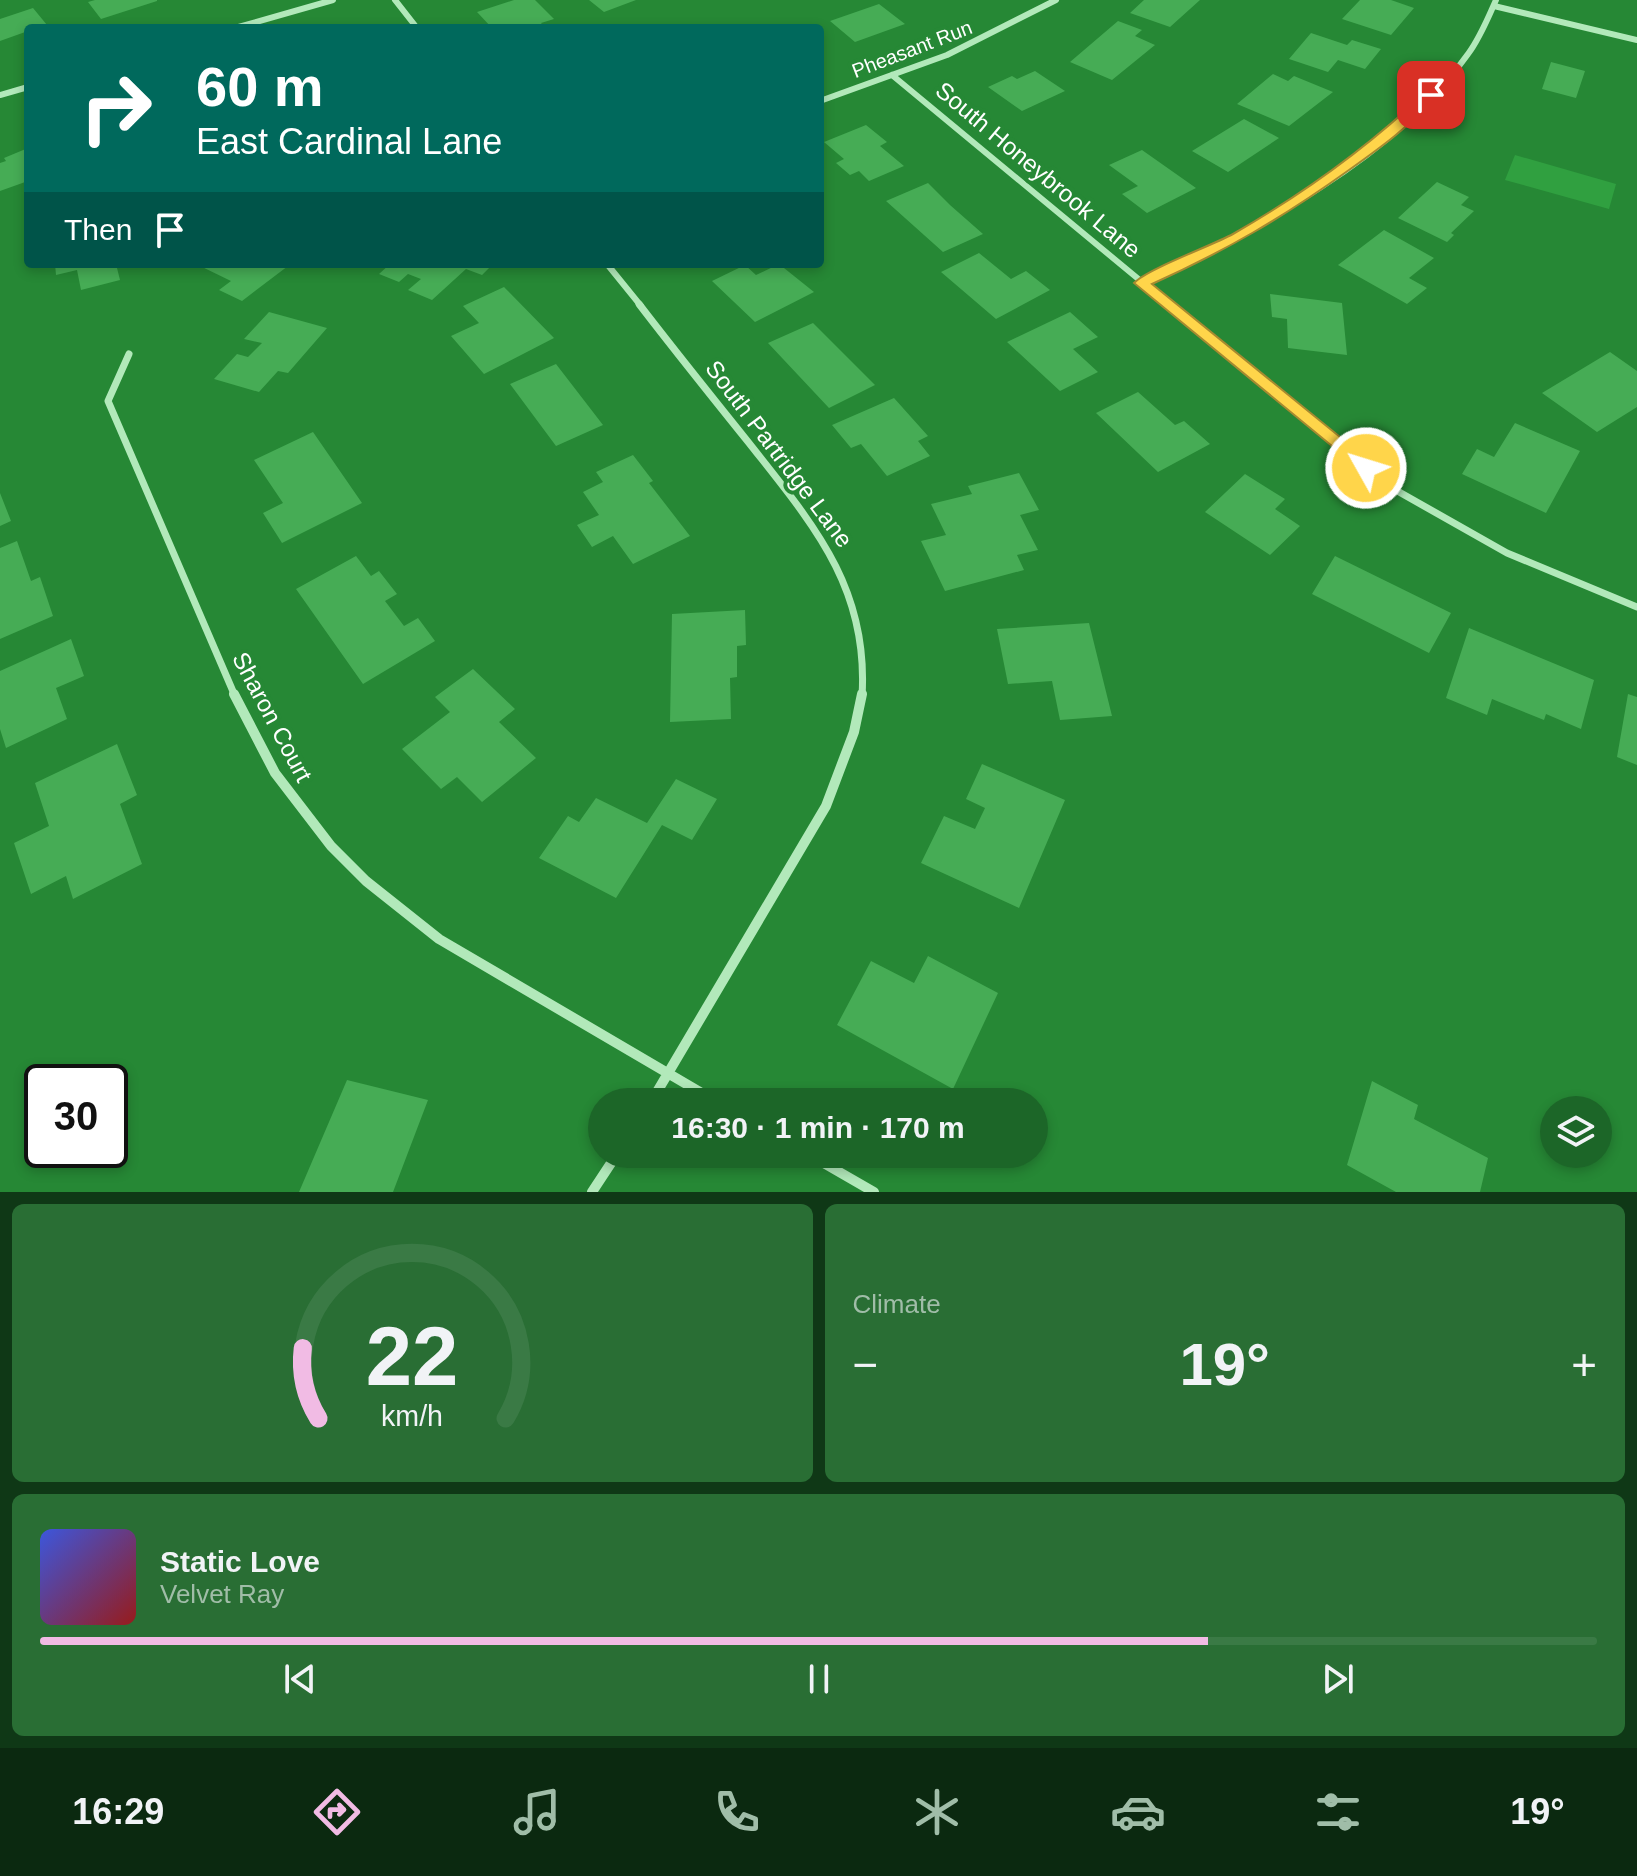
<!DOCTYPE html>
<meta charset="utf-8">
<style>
:root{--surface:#1c6628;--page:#296e34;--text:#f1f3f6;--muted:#a0bda8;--line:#3a7a45;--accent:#f1bbe4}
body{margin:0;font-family:Helvetica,sans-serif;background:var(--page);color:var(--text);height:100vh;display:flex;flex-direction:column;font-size:30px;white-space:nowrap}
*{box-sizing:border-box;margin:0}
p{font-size:26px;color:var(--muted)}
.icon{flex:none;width:44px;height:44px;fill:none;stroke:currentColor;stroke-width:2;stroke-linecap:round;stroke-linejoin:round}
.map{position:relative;height:1192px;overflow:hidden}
.details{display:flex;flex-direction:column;gap:12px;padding:12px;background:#0f3816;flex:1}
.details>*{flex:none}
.top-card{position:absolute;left:24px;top:24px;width:800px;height:244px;border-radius:8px;box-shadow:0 4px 12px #0003;background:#00695c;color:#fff;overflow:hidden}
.controls{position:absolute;left:1540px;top:1096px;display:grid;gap:16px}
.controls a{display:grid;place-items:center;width:72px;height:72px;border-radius:50%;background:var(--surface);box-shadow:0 4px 12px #0003;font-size:40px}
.speed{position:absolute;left:24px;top:1064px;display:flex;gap:16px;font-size:40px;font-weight:700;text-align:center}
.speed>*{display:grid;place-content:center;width:104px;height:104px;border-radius:50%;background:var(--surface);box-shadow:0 4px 12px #0003;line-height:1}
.speed .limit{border:4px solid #111;border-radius:12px;background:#fff;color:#111}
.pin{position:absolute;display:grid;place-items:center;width:68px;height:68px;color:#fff;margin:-34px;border-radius:16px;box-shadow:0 4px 12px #0006}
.me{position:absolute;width:88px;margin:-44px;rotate:309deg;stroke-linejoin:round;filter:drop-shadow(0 0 6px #0008)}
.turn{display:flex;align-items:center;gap:28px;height:168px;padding:0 40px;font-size:36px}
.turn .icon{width:104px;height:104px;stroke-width:2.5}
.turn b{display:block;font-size:56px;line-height:68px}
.then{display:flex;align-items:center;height:76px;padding:0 40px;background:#0003;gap:16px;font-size:30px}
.big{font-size:60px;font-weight:800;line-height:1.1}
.details .widget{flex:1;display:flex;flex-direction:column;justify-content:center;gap:12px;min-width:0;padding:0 28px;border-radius:12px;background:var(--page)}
.details .dial{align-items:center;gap:0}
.dial svg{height:208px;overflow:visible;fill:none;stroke:var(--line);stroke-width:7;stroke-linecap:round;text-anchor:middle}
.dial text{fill:var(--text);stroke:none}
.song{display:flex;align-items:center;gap:24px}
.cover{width:96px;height:96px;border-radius:12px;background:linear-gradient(135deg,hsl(230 70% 55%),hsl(0 70% 35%))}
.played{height:8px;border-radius:4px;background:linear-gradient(90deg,var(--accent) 75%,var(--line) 75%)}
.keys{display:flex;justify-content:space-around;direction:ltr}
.heat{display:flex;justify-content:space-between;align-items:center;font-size:44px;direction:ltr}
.details .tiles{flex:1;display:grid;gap:12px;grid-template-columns:1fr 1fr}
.widget:last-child{grid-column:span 2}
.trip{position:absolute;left:588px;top:1088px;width:460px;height:80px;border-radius:40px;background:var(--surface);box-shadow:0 4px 12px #0003;font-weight:800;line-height:80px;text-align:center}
.menu{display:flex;height:128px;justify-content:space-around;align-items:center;background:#0b2910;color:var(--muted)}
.menu .icon{width:56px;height:56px}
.menu .current{color:var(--accent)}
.menu b{font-size:36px;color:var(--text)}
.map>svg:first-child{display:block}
.green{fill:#30a040}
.building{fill:#46ac55}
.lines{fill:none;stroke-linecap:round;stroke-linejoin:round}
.street-far2{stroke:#b2e9ba;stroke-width:6}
.street-far1{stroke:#b2e9ba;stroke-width:7}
.street{stroke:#b2e9ba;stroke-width:10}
.route{fill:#ffd54a;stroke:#a68a30;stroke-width:2}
.labels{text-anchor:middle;stroke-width:8;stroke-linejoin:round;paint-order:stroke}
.far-street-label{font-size:20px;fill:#fff;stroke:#268835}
.street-label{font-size:24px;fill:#fff;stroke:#268835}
</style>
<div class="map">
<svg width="1637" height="1192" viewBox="0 0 1637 1192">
<rect width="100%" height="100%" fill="#268835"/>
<!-- green -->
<path class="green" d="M1515 155 1616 184 1609 209 1505 180Z"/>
<!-- building -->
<path class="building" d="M95 0H157V1L101 19 88 2Z
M514 0H535L554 19 541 23 545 28H492L477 12Z
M589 0H636L604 12Z
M1144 0H1200L1170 27 1130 13Z
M1360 0H1391L1414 8 1391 35 1342 19Z
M879 4 905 24 855 42 830 21Z
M33 8 47 25 28 28V31L0 41V19Z
M1118 21 1142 30 1135 36 1155 45 1112 80 1070 62Z
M1311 33 1347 45 1352 40 1381 49 1365 69 1338 60 1328 72 1289 59Z
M1551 62 1585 71 1576 98 1542 89Z
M1035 71 1065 91 1022 111 988 87 1012 76 1017 79Z
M1273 74 1288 81 1294 76 1333 92 1289 126 1237 104Z
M1244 119 1279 138 1228 172 1192 151Z
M866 125 887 142 880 146 904 166 869 181 859 171 850 175 836 163 844 159 824 142Z
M28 148V181L0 191V163L6 161 4 158Z
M1142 150 1196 188 1147 213 1122 194 1138 186 1109 165Z
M1437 182 1469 197 1461 205 1474 211 1451 233 1454 235 1447 242 1398 218Z
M928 183 950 205 983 234 943 252 886 201Z
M1384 230 1434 258 1409 278 1427 288 1407 304 1338 265Z
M979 253 1011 279 1026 271 1050 290 996 319 941 272Z
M55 264H130V265L117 268 120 280 81 290 77 270 56 275Z
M196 264H284L288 266 242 301 219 290 231 281Z
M390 264H493L482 275 466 269 432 300 408 290 421 279 408 274 399 282 379 274Z
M779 264 814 292 755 322 712 281 745 265 756 275Z
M504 287 554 338 484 374 451 336 479 323 463 306Z
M1270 294 1342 303 1347 355 1288 348 1287 319 1272 317Z
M269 312 327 328 288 373 278 371 259 392 214 379 237 354 248 357 262 343 244 339Z
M1070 312 1098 337 1073 349 1098 372 1060 391 1007 342Z
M813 323 875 385 829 408 768 343Z
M1610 352 1637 371V407L1597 432 1542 393Z
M556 364 603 425 556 446 510 384Z
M1138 392 1175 425 1184 421 1210 444 1158 472 1096 413Z
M894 398 928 436 918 441 930 456 887 476 861 444 851 448 832 425Z
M1515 423 1580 451 1546 513 1462 474 1477 449 1494 457Z
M313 432 362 503 282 543 263 513 283 503 254 460Z
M633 455 653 481 649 483 690 536 633 564 613 536 592 547 577 525 599 515 583 492 603 482 596 472Z
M1019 473 1039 510 1020 515 1038 550 1017 555 1024 570 945 591 921 541 946 535 931 504 972 494 968 486Z
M1245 474 1285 499 1275 509 1300 526 1270 555 1205 512Z
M0 493 11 521 0 526Z
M17 541 31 581 40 577 53 616 0 639V548Z
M356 556 371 576 379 571 397 594 385 601 404 626 418 618 435 641 363 684 296 589Z
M1335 556 1451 613 1429 653 1312 594Z
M745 610 746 645 737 646V677L730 678 731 719 670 722 672 614Z
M1089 623 1112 716 1060 720 1052 681 1008 684 997 629Z
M1469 628 1594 680 1581 729 1546 714 1544 720 1492 699 1487 715 1446 698Z
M71 639 84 676 56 688 67 719 6 748 0 729V671Z
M473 669 515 709 499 722 536 758 482 802 457 777 441 789 402 749 450 712 435 697Z
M1628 694 1637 697V765L1617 757Z
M117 744 137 795 120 804 142 864 73 899 66 876 31 894 14 843 49 826 35 783Z
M982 764 1065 800 1019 908 921 863 944 816 975 829 985 808 966 799Z
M676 779 717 799 692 840 662 825 616 898 539 858 568 816 579 822 596 798 647 823Z
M928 956 998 993 953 1089 837 1025 871 961 914 983Z
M347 1080 428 1100 393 1192H299Z
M1372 1081 1418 1105 1414 1119 1488 1158 1480 1192H1396L1347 1165Z"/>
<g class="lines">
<!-- street-far2 -->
<path class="street-far2" d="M395 0 417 28
M1494 6 1637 40
M235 28 333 0
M892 75 1171 306
M0 95 28 87
M820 101 947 55 1056 0
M607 264 641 306
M1141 283C1254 231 1395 158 1468 54 1480 38 1488 18 1496 0"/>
<!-- street-far1 -->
<path class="street-far1" d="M639 304C675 351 712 397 749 443 812 523 869 587 862 696
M1169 304 1385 484 1507 553 1637 607
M129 354 108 401 235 696"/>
<!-- street -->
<path class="street" d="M234 694 275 773 331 846 366 881 439 939 717 1102
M651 1102 826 806 854 732 862 694
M808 1154 874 1192
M592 1192 617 1154"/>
</g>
<!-- route -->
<path class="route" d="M1426 92 1437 95C1412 125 1380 148 1349 170 1282 218 1227 250 1152 284L1372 463 1374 468 1366 474 1134 283C1147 269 1211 246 1233 234 1303 194 1368 147 1426 92Z"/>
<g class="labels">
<!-- far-street labels -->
<g class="far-street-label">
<text transform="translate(912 49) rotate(-21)" y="7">Pheasant Run</text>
</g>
<!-- street labels -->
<g class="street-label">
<text transform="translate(1038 170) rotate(40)" y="8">South Honeybrook Lane</text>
<text transform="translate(779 454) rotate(53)" y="8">South Partridge Lane</text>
<text transform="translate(272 717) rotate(62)" y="8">Sharon Court</text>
</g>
</g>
</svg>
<div class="controls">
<a><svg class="icon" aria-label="layers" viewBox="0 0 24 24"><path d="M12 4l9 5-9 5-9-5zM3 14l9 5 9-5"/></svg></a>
</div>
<div class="speed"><div class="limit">30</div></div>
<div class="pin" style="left:1431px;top:95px;background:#d93025"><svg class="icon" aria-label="arrive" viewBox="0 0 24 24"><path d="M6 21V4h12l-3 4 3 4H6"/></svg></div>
<svg class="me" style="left:1366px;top:468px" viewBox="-20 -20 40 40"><circle r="17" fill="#ffd54a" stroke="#fff" stroke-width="3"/><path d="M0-11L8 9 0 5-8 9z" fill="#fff"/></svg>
<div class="trip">16:30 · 1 min · 170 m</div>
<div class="top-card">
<div class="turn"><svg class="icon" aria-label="right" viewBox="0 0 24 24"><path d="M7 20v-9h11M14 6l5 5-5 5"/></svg><div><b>60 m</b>East Cardinal Lane</div></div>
<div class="then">Then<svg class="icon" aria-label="arrive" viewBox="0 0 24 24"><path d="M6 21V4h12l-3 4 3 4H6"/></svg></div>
</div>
</div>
<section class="details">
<div class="tiles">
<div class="widget dial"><svg viewBox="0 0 100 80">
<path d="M14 69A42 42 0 1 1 86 69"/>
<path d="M14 69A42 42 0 0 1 8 42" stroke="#f1bbe4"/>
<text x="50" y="56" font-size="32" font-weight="700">22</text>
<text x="50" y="72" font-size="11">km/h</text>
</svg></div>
<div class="widget"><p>Climate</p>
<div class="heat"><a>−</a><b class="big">19°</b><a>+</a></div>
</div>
<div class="widget">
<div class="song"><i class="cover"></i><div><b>Static Love</b><p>Velvet Ray</p></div></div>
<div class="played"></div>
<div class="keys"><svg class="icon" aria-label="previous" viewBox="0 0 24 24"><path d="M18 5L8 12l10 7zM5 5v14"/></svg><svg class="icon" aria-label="pause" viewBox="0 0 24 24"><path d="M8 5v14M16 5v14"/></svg><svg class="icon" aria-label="next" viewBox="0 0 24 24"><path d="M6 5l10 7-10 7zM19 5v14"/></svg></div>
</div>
</div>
</section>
<nav class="menu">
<b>16:29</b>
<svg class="icon current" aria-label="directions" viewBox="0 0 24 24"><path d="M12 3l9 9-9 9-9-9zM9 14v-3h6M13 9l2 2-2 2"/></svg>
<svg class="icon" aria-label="music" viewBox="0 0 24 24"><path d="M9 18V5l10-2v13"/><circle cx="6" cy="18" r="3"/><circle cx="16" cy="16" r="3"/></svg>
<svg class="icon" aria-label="phone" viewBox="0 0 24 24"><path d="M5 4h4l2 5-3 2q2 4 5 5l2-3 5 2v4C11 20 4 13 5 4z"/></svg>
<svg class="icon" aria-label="climate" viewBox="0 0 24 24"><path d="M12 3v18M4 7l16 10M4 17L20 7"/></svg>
<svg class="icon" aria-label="car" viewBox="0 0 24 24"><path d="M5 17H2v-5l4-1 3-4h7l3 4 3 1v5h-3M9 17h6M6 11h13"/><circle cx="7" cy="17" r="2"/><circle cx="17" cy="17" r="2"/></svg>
<svg class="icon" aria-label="filters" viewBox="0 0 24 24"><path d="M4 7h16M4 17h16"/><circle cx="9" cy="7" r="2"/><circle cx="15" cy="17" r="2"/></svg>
<b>19°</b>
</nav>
